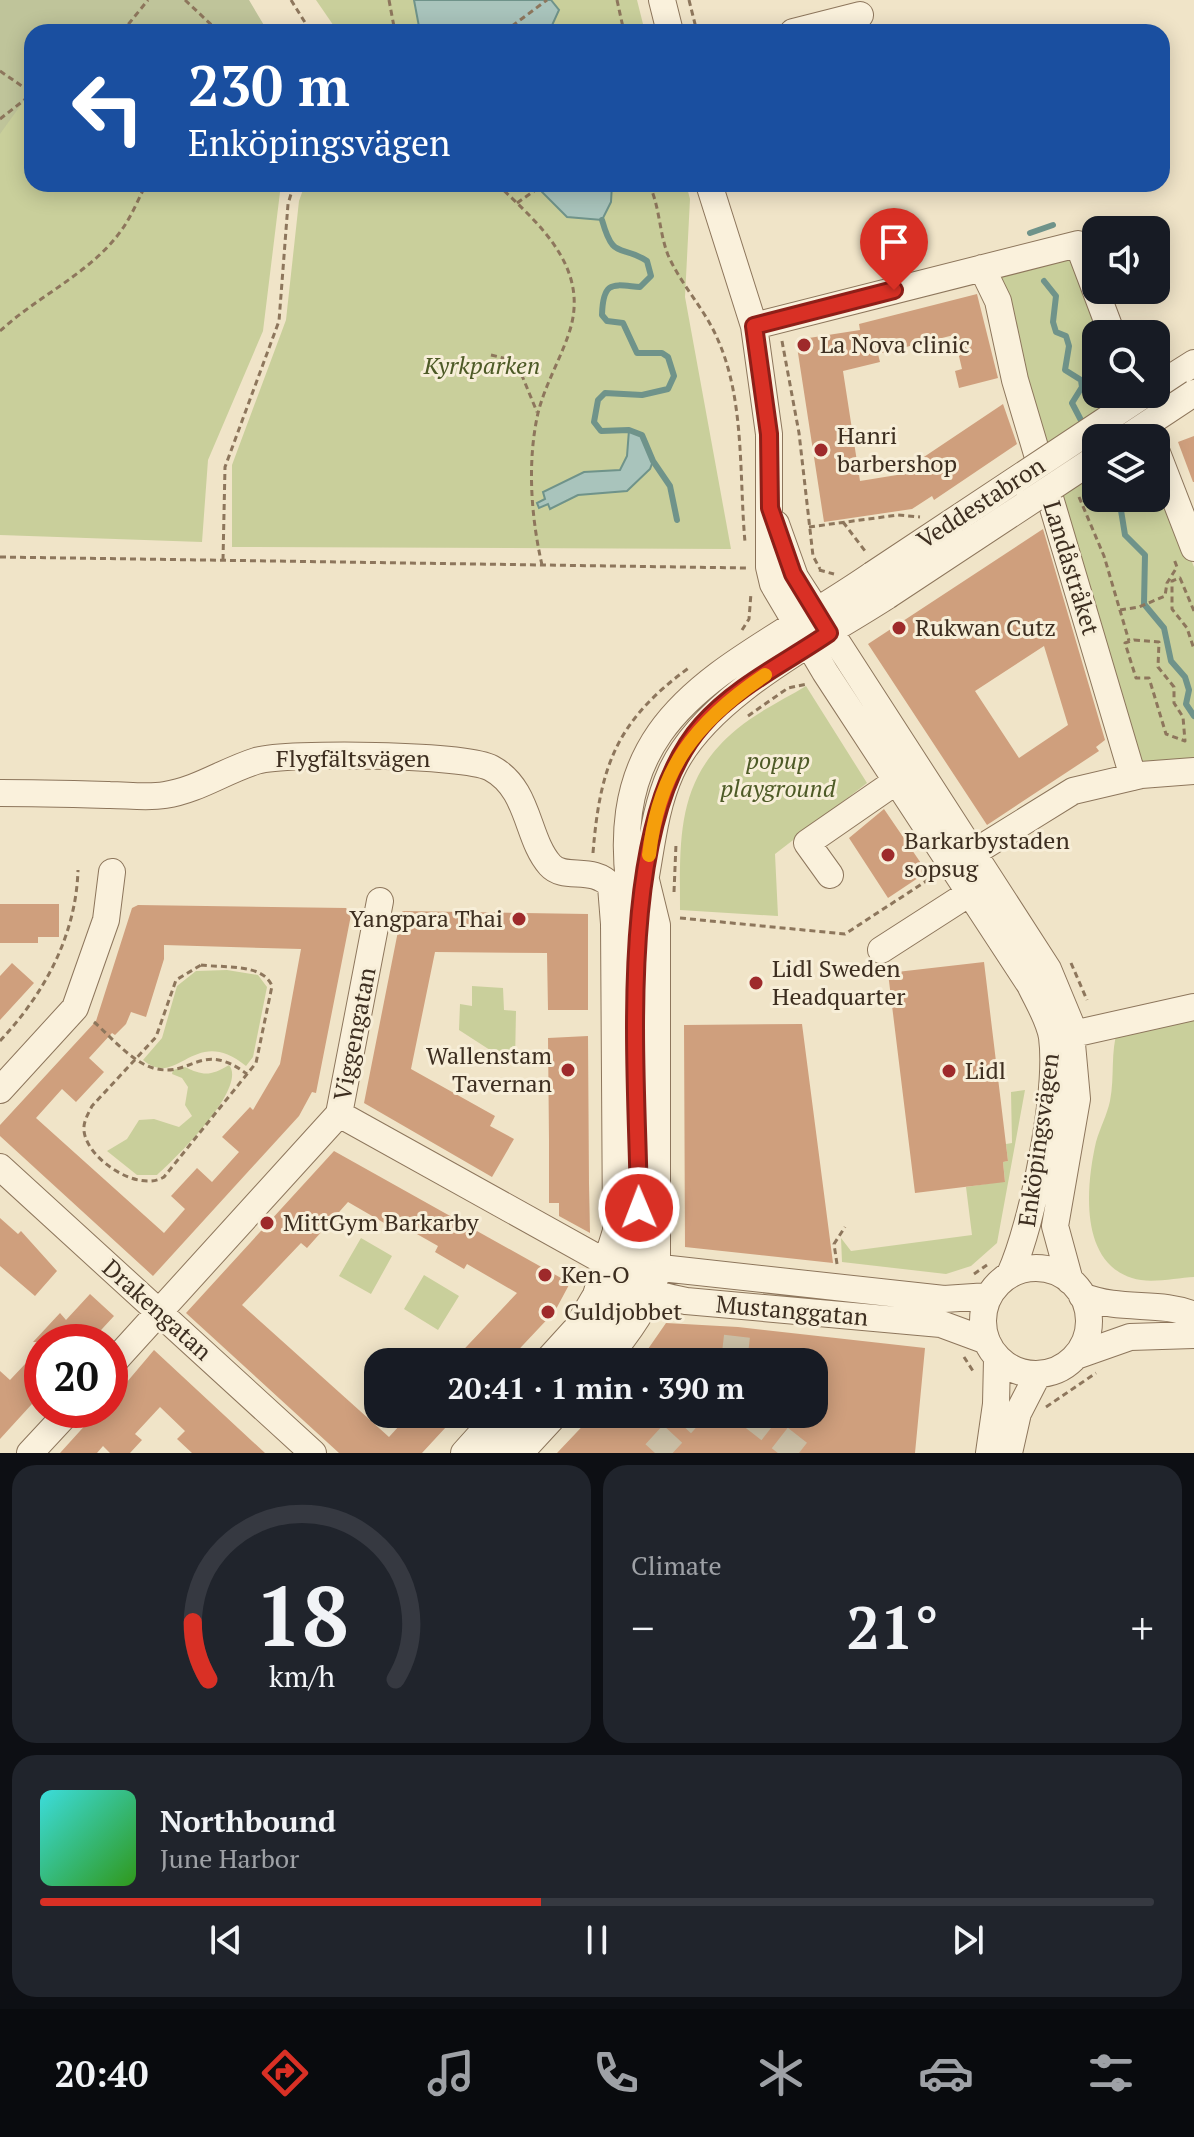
<!DOCTYPE html>
<meta charset="utf-8">
<style>
:root{--surface:#171b24;--page:#20242c;--text:#f1f3f6;--muted:#9ea1a6;--line:#363941;--accent:#d93025}
body{margin:0;font-family:"PT Serif",serif;background:var(--page);color:var(--text);height:100vh;display:flex;flex-direction:column;font-size:30px;white-space:nowrap}
*{box-sizing:border-box;margin:0}
p{font-size:26px;color:var(--muted)}
.icon{flex:none;width:44px;height:44px;fill:none;stroke:currentColor;stroke-width:2;stroke-linecap:round;stroke-linejoin:round}
.map{position:relative;height:1453px;overflow:hidden}
.sheet{display:flex;flex-direction:column;gap:12px;padding:12px;background:#0d0f14;flex:1}
.sheet>*{flex:none}
.top-card{position:absolute;left:24px;top:24px;width:1146px;height:168px;border-radius:24px;box-shadow:0 4px 20px #0003;background:#1a4fa0;color:#fff;overflow:hidden}
.tools{position:absolute;left:1082px;top:216px;display:grid;gap:16px}
.tools a{display:grid;place-items:center;width:88px;height:88px;border-radius:16px;background:var(--surface);box-shadow:0 4px 20px #0003;font-size:40px}
.speed{position:absolute;left:24px;top:1324px;display:flex;gap:16px;font-size:40px;font-weight:700;text-align:center}
.speed>*{display:grid;place-content:center;width:104px;height:104px;border-radius:50%;background:var(--surface);box-shadow:0 4px 20px #0003;line-height:1}
.speed .limit{border:12px solid #d22;background:#fff;color:#111}
.pin{position:absolute;display:grid;place-items:center;width:68px;height:68px;color:#fff;margin:-82px -34px;border-radius:50% 50% 50% 0;rotate:-45deg;box-shadow:0 0 8px #0007}
.pin .icon{rotate:45deg}
.me{position:absolute;width:88px;margin:-44px;rotate:359deg;stroke-linejoin:round;filter:drop-shadow(0 0 6px #0008)}
.turn{display:flex;align-items:center;gap:28px;height:168px;padding:0 32px;font-size:36px}
.turn .icon{width:104px;height:104px;stroke-width:2.5}
.turn b{display:block;font-size:56px;line-height:68px}
.big{font-size:60px;font-weight:600;line-height:1.1}
.sheet .widget{flex:1;display:flex;flex-direction:column;justify-content:center;gap:12px;min-width:0;padding:0 28px;border-radius:24px;background:var(--page)}
.sheet .dial{align-items:center;gap:0}
.dial svg{height:208px;overflow:visible;fill:none;stroke:var(--line);stroke-width:7;stroke-linecap:round;text-anchor:middle}
.dial text{fill:var(--text);stroke:none}
.song{display:flex;align-items:center;gap:24px}
.cover{width:96px;height:96px;border-radius:12px;background:linear-gradient(135deg,hsl(180 70% 55%),hsl(110 70% 35%))}
.played{height:8px;border-radius:4px;background:linear-gradient(90deg,var(--accent) 45%,var(--line) 45%)}
.keys{display:flex;justify-content:space-around;direction:ltr}
.heat{display:flex;justify-content:space-between;align-items:center;font-size:44px;direction:ltr}
.sheet .tiles{flex:1;display:grid;gap:12px;grid-template-columns:1fr 1fr}
.widget:last-child{grid-column:span 2}
.trip{position:absolute;left:364px;top:1348px;width:464px;height:80px;border-radius:24px;background:var(--surface);box-shadow:0 4px 20px #0003;font-weight:600;line-height:80px;text-align:center}
.tab-bar{display:flex;height:128px;justify-content:space-around;align-items:center;background:#090b0e;color:var(--muted)}
.tab-bar .icon{width:56px;height:56px}
.tab-bar .current{color:var(--accent)}
.tab-bar b{font-size:36px;color:var(--text)}
.map>svg:first-child{display:block}
.green{fill:#c9cf9b}
.cemetery{fill:#bfc49a}
.water{fill:#a9c4bc;stroke:#6f938a;stroke-width:2}
.lines{fill:none;stroke-linecap:round;stroke-linejoin:round}
.stream{stroke:#6f938a;stroke-width:6}
.building{fill:#cf9f7d;fill-rule:evenodd}
.minor-tunnel{stroke:#ccc0a6;stroke-width:26;stroke-dasharray:26 13;stroke-linecap:butt}
.minor-casing{stroke:#8d765c;stroke-width:28}
.path{stroke:#8d765c;stroke-width:3;stroke-dasharray:6 4;stroke-linecap:butt}
.minor{stroke:#faf1dc;stroke-width:26}
.minor-bridge-casing{stroke:#8d765c;stroke-width:28;stroke-linecap:butt}
.minor-bridge{stroke:#faf1dc;stroke-width:26}
.route-casing{stroke:#8d1f18;stroke-width:20}
.route{stroke:#d93025;stroke-width:14}
.slow{stroke:#f59e0b;stroke-width:14}
.poi-dot{fill:#9e2a2b;stroke:#f7eed8;stroke-width:3}
.labels{text-anchor:middle;stroke-width:6;stroke-linejoin:round;paint-order:stroke}
.poi-label{font-size:24px;fill:#3d2e20;stroke:#f7eed8;text-anchor:start}
.park-label{font-size:24px;font-style:italic;fill:#4d5a26;stroke:#f7eed8}
.street-label{font-size:24px;fill:#3d2e20;stroke:#f7eed8}
</style>
<div class="map">
<svg width="1194" height="1453" viewBox="0 0 1194 1453">
<rect width="100%" height="100%" fill="#f0e4c8"/>
<!-- green -->
<path class="green" d="M316 0H637L645 32H338Z
M0 79 32 97V184H281L263 331 208 460 202 542 0 535Z
M305 184H686L690 199 685 297 731 549 232 547V465L286 320 299 201Z
M1073 258 1103 334H1096V394H1126L1144 438H1096V498H1156V469L1194 567V767L1140 768 994 279Z
M806 686 867 783 775 854 778 916 680 910C680 838 676 779 737 729 757 712 783 700 806 686Z
M227 970 258 975 267 987 253 1057 246 1066C194 1023 178 1090 143 1060L162 1038 177 986 196 971Z
M472 986 503 988 504 1010 516 1011 515 1062 507 1061 459 1030 460 1004 472 1006Z
M1194 1012V1277C1176 1278 1149 1284 1132 1278 1079 1261 1086 1186 1096 1142 1100 1128 1107 1115 1110 1101 1115 1076 1110 1053 1118 1028Z
M229 1065C248 1088 175 1159 157 1175H137L107 1151 127 1139 139 1120 154 1119 179 1127 192 1116 185 1105 188 1087 182 1078 172 1074 173 1070 185 1067C203 1076 211 1076 229 1065Z
M1025 1090 997 1243 971 1266 946 1274 842 1262 841 1238 851 1251 972 1235 966 1187 1005 1181 1003 1162 1008 1161 1006 1144 1012 1143 1011 1092Z
M361 1238 392 1256 371 1294 339 1276Z
M424 1275 459 1296 438 1330 404 1309Z"/>
<!-- cemetery -->
<path class="cemetery" d="M0 0H249L268 32H32V97L28 95 0 134Z"/>
<!-- water -->
<path class="water" d="M414 0H551L559 10 549 32H420Z
M543 184H612L611 202 602 220 567 217 542 192Z
M629 430 642 435 653 461 650 469 627 491 578 495 550 509 548 504 539 508 537 503 545 499 543 492 584 472 620 470 627 456Z"/>
<g class="lines">
<!-- stream -->
<path class="stream" d="M602 220C614 262 620 243 647 261L651 276 640 287C614 285 603 279 602 315L607 321 623 323 637 353H662L668 357 674 376 668 389 642 395 605 393 598 400 594 422 601 431 629 430 642 435 653 461 670 486 677 520
M1030 233 1053 225
M1044 281 1056 296 1053 322 1056 332 1066 336 1069 346 1065 370 1081 380 1082 387 1072 403 1084 426
M1119 498 1125 535 1145 555 1144 604 1164 628 1171 661 1185 677 1189 690 1186 704 1194 716"/>
</g>
<!-- building -->
<path class="building" d="M977 294 998 378 959 388 955 371 962 369 954 335 878 354 880 362 843 371 860 481 897 475 1003 404 1017 444 934 500 932 496 912 509 824 522 796 340 860 330 859 324Z
M1194 436V482H1193L1178 442Z
M1043 529 1105 740 1096 747 1099 751 987 825 868 644ZM1044 646 1068 725 1019 758 975 691Z
M884 809 927 872 888 898 849 838Z
M0 904H59V937H38V943H0Z
M138 905 346 908 351 915 316 1093 312 1092 299 1116 153 1276 0 1136V1125L96 1021 132 908ZM164 945 301 949 280 1064 253 1110 250 1107 222 1137 239 1152 212 1182 197 1168 171 1196 185 1209 164 1233 36 1118 62 1089 76 1102 104 1072 89 1058 112 1033 115 1035 126 1024 131 1012 146 1017 164 959Z
M402 911 588 914V1010H548L547 953 435 952 411 1069 495 1116 490 1126 514 1139 492 1177 364 1103Z
M984 962 1008 1161 1003 1162 1005 1182 915 1193 888 973Z
M12 963 34 983 0 1020V976Z
M802 1024 833 1263 685 1247 684 1025Z
M588 1036 589 1184 590 1233 559 1216V1203H549V1140L548 1038Z
M334 1151 570 1283 555 1311 507 1362H452L517 1293 467 1264 464 1269 435 1252 438 1246 401 1225 398 1231 348 1202 307 1248 301 1243 242 1305 389 1437 410 1414H458L422 1453H339L186 1313Z
M0 1218 18 1234 21 1231 57 1271 35 1296 0 1266Z
M90 1294 114 1316 90 1342H33L60 1313 66 1320Z
M666 1323 738 1327 925 1348 915 1453H557L594 1414H814V1362H639Z
M42 1346V1393L0 1439V1371L10 1380Z
M154 1350 265 1453H192L177 1439 185 1431 160 1407 135 1434 142 1440 130 1453H110L103 1446 97 1453H60L99 1410H110V1402Z"/>
<g class="lines">
<!-- minor-tunnel -->
<path class="minor-tunnel" d="M734 1362 738 1327
M749 1414 799 1453
M655 1453 691 1414"/>
<defs>
<path id="minor" d="M662 0 670 32
M793 32 860 15
M709 184 754 326 769 434V567L773 584 825 672 1030 985C1038 1002 1049 1019 1052 1037 1059 1091 1033 1224 1010 1274
M982 268 998 301 1015 380 1133 777
M754 326 1078 244 1112 334
M1156 387 1194 363
M1156 450 1194 548
M776 524 795 577 1048 969 1070 1022 1077 1099 1055 1226 1070 1281
M0 793C37 793 73 794 110 795 127 795 147 798 165 795 198 790 224 771 256 761 286 752 466 754 491 768 530 789 526 838 550 865 564 881 593 865 611 886L614 924
M973 853 1073 791 1141 775 1194 771
M830 875 807 843 898 780
M642 897C651 855 653 812 671 772 705 696 819 640 887 596
M881 950 982 885
M1055 1038 1194 1007
M0 1090 75 1008 106 920 112 872
M339 1114 607 1263C632 1291 650 1293 686 1301L941 1324 987 1341
M0 1167 313 1453
M643 1266 944 1299 989 1296
M983 1321a53 53 0 1 1 106 0a53 53 0 1 1-106 0Z
M1082 1296C1122 1312 1159 1300 1194 1315
M1076 1356 1130 1337 1194 1335
M546 1362 576 1329 596 1295 616 1231 614 924 618 910
M577 1362 618 1305 638 1243 636 924C590 710 723 677 872 575
M604 1362C624 1338 654 1300 657 1268V925L646 880
M110 1366 339 1114 380 901
M30 1453 70 1410
M464 1453 499 1414
M494 1453 530 1414
M520 1453 556 1414
M989 1453 996 1404 997 1359
M1009 1453 1018 1413 1038 1374"/>
</defs>
<!-- minor casing -->
<use href="#minor" class="minor-casing"/>
<!-- path -->
<path class="path" d="M185 0 219 32
M291 0 311 32
M389 0 395 32
M617 0 624 32
M689 0 697 32
M122 32 148 0
M504 32 547 0
M0 71 32 93
M0 119 32 94
M497 184C539 224 591 268 569 333 560 360 545 385 538 413 527 462 531 517 542 565
M649 184C660 207 659 232 668 255 681 285 705 309 718 340 745 401 739 476 745 542
M517 203 544 184
M0 331C39 295 93 272 123 228 132 215 139 198 146 184
M782 341 799 433 813 556 820 569
M491 355 516 361 537 412
M1079 497 1104 556 1129 641
M843 522 865 551
M809 527 898 515 920 517
M0 557 747 568
M223 560 225 467 279 321 288 204 294 184
M819 570 834 574
M1120 610 1139 607 1165 596 1167 583 1177 567 1174 559
M1194 611 1180 578 1172 581V609L1187 628 1194 649
M742 630 749 619 751 593
M1134 640 1159 642 1158 667 1174 687V703L1183 717 1185 741 1166 734 1149 678H1136L1125 643Z
M748 716 788 688 807 684
M593 853C600 765 617 720 690 667
M674 892 676 844
M680 918 845 934 934 876
M1071 963 1087 1000
M201 965C223 968 263 963 272 986L256 1063 164 1177C138 1193 87 1159 84 1131 83 1122 88 1114 92 1106L156 1037 176 980Z
M94 1022C110 1036 132 1062 153 1068 192 1079 200 1039 247 1074
M0 1041C44 994 76 936 78 870
M837 1264 834 1244 845 1227
M974 1274 987 1265
M964 1357 973 1371
M1046 1407 1096 1373"/>
<!-- minor -->
<use href="#minor" class="minor"/>
<defs>
<path id="minor-bridge" d="M1126 438 1194 393
M872 575 1145 394
M887 596 1096 458"/>
</defs>
<!-- minor-bridge casing -->
<use href="#minor-bridge" class="minor-bridge-casing"/>
<!-- minor-bridge -->
<use href="#minor-bridge" class="minor-bridge"/>
</g>
<g class="lines">
<defs>
<path id="route" d="M639 1208C638 1078 613 825 702 725 736 686 787 662 829 633L793 574 770 508 769 434 754 326 894 290"/>
</defs>
<!-- route casing -->
<use href="#route" class="route-casing"/>
<!-- route -->
<use href="#route" class="route"/>
<!-- slow -->
<path class="slow" d="M649 855C659 769 695 722 765 675"/>
</g>
<!-- markers -->
<g class="poi-dot">
<circle cx="804" cy="345" r="8"/>
<circle cx="821" cy="450" r="8"/>
<circle cx="899" cy="628" r="8"/>
<circle cx="888" cy="855" r="8"/>
<circle cx="519" cy="919" r="8"/>
<circle cx="756" cy="983" r="8"/>
<circle cx="568" cy="1070" r="8"/>
<circle cx="949" cy="1071" r="8"/>
<circle cx="267" cy="1223" r="8"/>
<circle cx="545" cy="1275" r="8"/>
<circle cx="548" cy="1312" r="8"/>
</g>
<g class="labels">
<!-- poi labels -->
<g class="poi-label">
<text x="820" y="353">La Nova clinic</text>
<text x="837" y="444">Hanri<tspan x="837" dy="28">barbershop</tspan></text>
<text x="915" y="636">Rukwan Cutz</text>
<text x="904" y="849">Barkarbystaden<tspan x="904" dy="28">sopsug</tspan></text>
<text x="503" y="927" text-anchor="end">Yangpara Thai</text>
<text x="772" y="977">Lidl Sweden<tspan x="772" dy="28">Headquarter</tspan></text>
<text x="552" y="1064" text-anchor="end">Wallenstam<tspan x="552" dy="28">Tavernan</tspan></text>
<text x="965" y="1079">Lidl</text>
<text x="283" y="1231">MittGym Barkarby</text>
<text x="561" y="1283">Ken-O</text>
<text x="564" y="1320">Guldjobbet</text>
</g>
<!-- park labels -->
<g class="park-label">
<text x="482" y="374">Kyrkparken</text>
<text x="778" y="769">popup<tspan x="778" dy="28">playground</tspan></text>
</g>
<!-- street labels -->
<g class="street-label">
<text transform="translate(981 503) rotate(-33)" y="8">Veddestabron</text>
<text transform="translate(1071 568) rotate(73)" y="8">Landåstråket</text>
<text x="353" y="767">Flygfältsvägen</text>
<text transform="translate(355 1034) rotate(-79)" y="8">Viggengatan</text>
<text transform="translate(1039 1140) rotate(-82)" y="8">Enköpingsvägen</text>
<text transform="translate(157 1310) rotate(42)" y="8">Drakengatan</text>
<text transform="translate(792 1311) rotate(5)" y="8">Mustanggatan</text>
</g>
</g>
</svg>
<div class="tools">
<a><svg class="icon" aria-label="sound" viewBox="0 0 24 24"><path d="M4 9h4l5-4v14l-5-4H4zM17 9q2 3 0 6"/></svg></a>
<a><svg class="icon" aria-label="search" viewBox="0 0 24 24"><circle cx="10" cy="10" r="6"/><path d="M15 15l6 6"/></svg></a>
<a><svg class="icon" aria-label="layers" viewBox="0 0 24 24"><path d="M12 4l9 5-9 5-9-5zM3 14l9 5 9-5"/></svg></a>
</div>
<div class="speed"><div class="limit">20</div></div>
<div class="pin" style="left:894px;top:290px;background:#d93025"><svg class="icon" aria-label="arrive" viewBox="0 0 24 24"><path d="M6 21V4h12l-3 4 3 4H6"/></svg></div>
<svg class="me" style="left:639px;top:1208px" viewBox="-20 -20 40 40"><circle r="17" fill="#d93025" stroke="#fff" stroke-width="3"/><path d="M0-11L8 9 0 5-8 9z" fill="#fff"/></svg>
<div class="trip">20:41 · 1 min · 390 m</div>
<div class="top-card">
<div class="turn"><svg class="icon" aria-label="left" viewBox="0 0 24 24"><path d="M17 20v-9H6M10 6l-5 5 5 5"/></svg><div><b>230 m</b>Enköpingsvägen</div></div>
</div>
</div>
<section class="sheet">
<div class="tiles">
<div class="widget dial"><svg viewBox="0 0 100 80">
<path d="M14 69A42 42 0 1 1 86 69"/>
<path d="M14 69A42 42 0 0 1 8 47" stroke="#d93025"/>
<text x="50" y="56" font-size="32" font-weight="700">18</text>
<text x="50" y="72" font-size="11">km/h</text>
</svg></div>
<div class="widget"><p>Climate</p>
<div class="heat"><a>−</a><b class="big">21°</b><a>+</a></div>
</div>
<div class="widget">
<div class="song"><i class="cover"></i><div><b>Northbound</b><p>June Harbor</p></div></div>
<div class="played"></div>
<div class="keys"><svg class="icon" aria-label="previous" viewBox="0 0 24 24"><path d="M18 5L8 12l10 7zM5 5v14"/></svg><svg class="icon" aria-label="pause" viewBox="0 0 24 24"><path d="M8 5v14M16 5v14"/></svg><svg class="icon" aria-label="next" viewBox="0 0 24 24"><path d="M6 5l10 7-10 7zM19 5v14"/></svg></div>
</div>
</div>
</section>
<nav class="tab-bar">
<b>20:40</b>
<svg class="icon current" aria-label="directions" viewBox="0 0 24 24"><path d="M12 3l9 9-9 9-9-9zM9 14v-3h6M13 9l2 2-2 2"/></svg>
<svg class="icon" aria-label="music" viewBox="0 0 24 24"><path d="M9 18V5l10-2v13"/><circle cx="6" cy="18" r="3"/><circle cx="16" cy="16" r="3"/></svg>
<svg class="icon" aria-label="phone" viewBox="0 0 24 24"><path d="M5 4h4l2 5-3 2q2 4 5 5l2-3 5 2v4C11 20 4 13 5 4z"/></svg>
<svg class="icon" aria-label="climate" viewBox="0 0 24 24"><path d="M12 3v18M4 7l16 10M4 17L20 7"/></svg>
<svg class="icon" aria-label="car" viewBox="0 0 24 24"><path d="M5 17H2v-5l4-1 3-4h7l3 4 3 1v5h-3M9 17h6M6 11h13"/><circle cx="7" cy="17" r="2"/><circle cx="17" cy="17" r="2"/></svg>
<svg class="icon" aria-label="filters" viewBox="0 0 24 24"><path d="M4 7h16M4 17h16"/><circle cx="9" cy="7" r="2"/><circle cx="15" cy="17" r="2"/></svg>
</nav>
